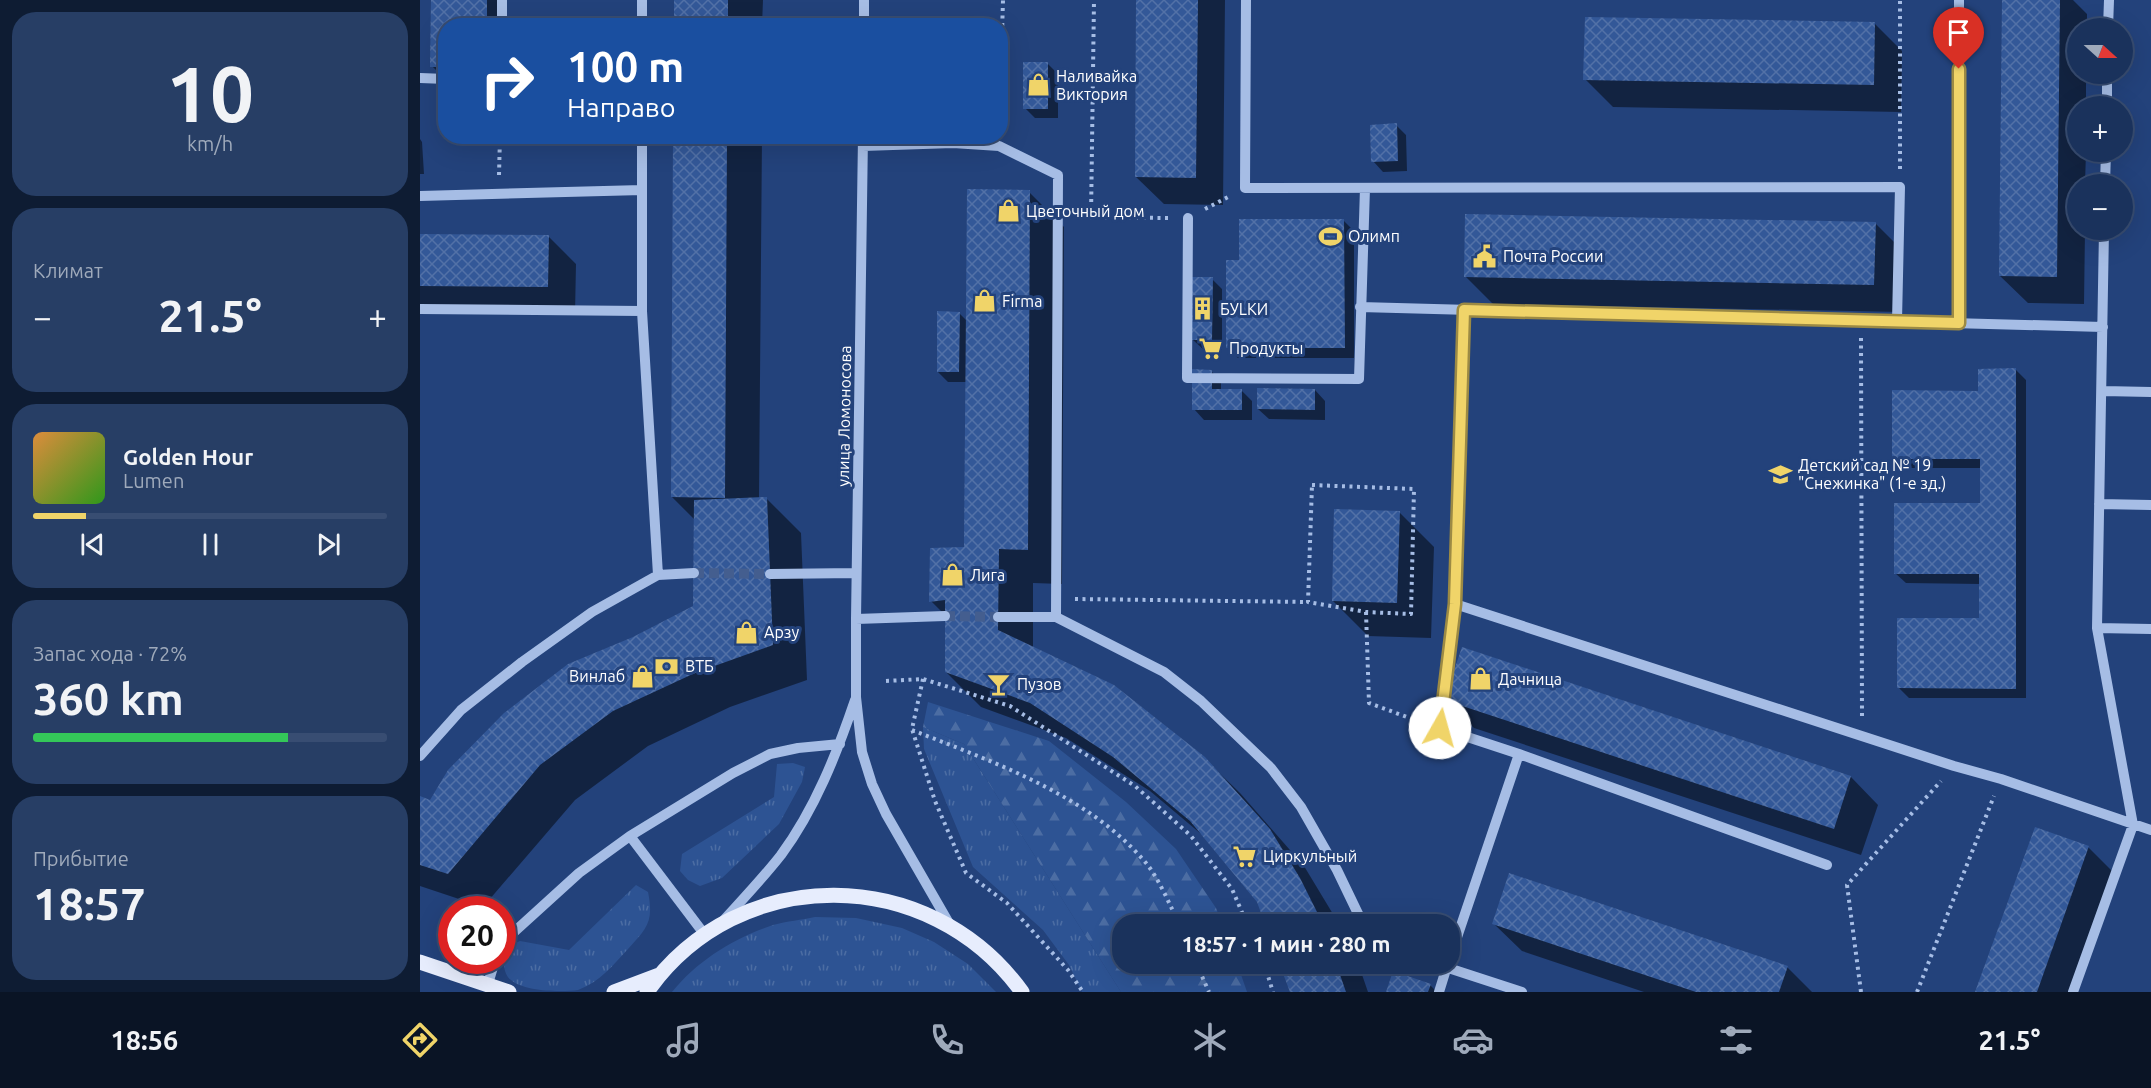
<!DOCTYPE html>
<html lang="ru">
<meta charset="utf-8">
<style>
:root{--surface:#1a325c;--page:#273e65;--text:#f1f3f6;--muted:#9faabb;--line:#384d72;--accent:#f0d469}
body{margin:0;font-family:Ubuntu,sans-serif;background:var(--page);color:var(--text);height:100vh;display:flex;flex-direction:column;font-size:22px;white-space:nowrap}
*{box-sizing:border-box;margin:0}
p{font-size:20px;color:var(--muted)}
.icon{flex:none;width:33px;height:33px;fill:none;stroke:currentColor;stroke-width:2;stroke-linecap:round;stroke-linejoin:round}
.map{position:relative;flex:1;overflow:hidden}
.drawer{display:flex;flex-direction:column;gap:12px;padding:12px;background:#0e1c33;width:420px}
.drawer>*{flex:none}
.hud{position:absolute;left:18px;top:18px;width:570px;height:126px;border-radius:24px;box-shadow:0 6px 24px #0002,0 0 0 2px var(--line);background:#1a4fa0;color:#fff;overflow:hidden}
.needle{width:39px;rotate:111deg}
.buttons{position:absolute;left:1647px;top:18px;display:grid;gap:12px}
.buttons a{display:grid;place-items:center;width:66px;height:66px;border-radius:50%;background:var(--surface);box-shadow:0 6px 24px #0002,0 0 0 2px var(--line);font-size:30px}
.speed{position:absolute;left:18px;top:896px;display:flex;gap:12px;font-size:30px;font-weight:700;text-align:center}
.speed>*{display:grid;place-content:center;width:78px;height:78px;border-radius:50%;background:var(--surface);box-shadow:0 6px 24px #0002,0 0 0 2px var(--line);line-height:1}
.speed .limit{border:9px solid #d22;background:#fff;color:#111}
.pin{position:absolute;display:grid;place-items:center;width:51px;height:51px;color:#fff;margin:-62px -26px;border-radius:50% 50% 50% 0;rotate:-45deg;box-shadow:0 0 6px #0007}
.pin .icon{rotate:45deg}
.me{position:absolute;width:66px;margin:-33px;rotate:7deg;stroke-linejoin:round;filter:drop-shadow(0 0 4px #0008)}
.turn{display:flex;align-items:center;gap:21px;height:126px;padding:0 30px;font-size:27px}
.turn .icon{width:78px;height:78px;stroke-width:2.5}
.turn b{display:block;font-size:42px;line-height:51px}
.big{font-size:45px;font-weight:700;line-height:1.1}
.drawer .tile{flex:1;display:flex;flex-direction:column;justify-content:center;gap:9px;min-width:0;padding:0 21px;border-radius:24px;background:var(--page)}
.drawer .dial{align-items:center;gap:0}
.dial b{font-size:78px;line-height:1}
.song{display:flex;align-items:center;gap:18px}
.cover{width:72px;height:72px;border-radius:9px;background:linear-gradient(135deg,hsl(30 70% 55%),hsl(110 70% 35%))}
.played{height:6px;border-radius:3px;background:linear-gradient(90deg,var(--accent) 15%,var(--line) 15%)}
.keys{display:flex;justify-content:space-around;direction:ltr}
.heat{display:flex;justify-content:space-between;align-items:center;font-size:33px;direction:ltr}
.charge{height:9px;border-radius:4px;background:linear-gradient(90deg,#34c759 72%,var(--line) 0)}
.trip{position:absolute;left:692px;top:914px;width:348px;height:60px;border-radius:24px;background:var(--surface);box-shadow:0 6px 24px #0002,0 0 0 2px var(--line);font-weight:700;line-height:60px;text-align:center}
.tab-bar{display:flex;height:96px;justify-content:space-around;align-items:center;background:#0a1425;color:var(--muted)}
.tab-bar .icon{width:42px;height:42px}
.tab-bar .on{color:var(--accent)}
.tab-bar b{font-size:27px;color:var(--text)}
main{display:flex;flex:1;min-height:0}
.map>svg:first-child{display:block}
.grass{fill:url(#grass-tufts)}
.forest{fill:url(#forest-firs)}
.shadow{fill:#0007}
.building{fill:url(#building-cross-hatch)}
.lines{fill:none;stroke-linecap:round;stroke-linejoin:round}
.minor-tunnel{stroke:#445e8f;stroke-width:10;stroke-dasharray:10 5;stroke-linecap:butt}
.path{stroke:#a6bde5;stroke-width:4;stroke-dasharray:3 4.5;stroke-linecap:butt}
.minor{stroke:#a6bde5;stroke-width:10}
.major{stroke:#e7edfd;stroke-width:15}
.route-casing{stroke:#9c8a44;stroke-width:15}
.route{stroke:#f0d469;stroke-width:10}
.labels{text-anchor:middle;stroke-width:6;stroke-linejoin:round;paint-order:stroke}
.poi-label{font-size:16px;fill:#fff;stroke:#23427b;text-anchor:start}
.street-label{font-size:16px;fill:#fff;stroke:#23427b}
</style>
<main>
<section class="drawer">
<div class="tile dial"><b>10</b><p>km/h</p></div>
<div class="tile"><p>Климат</p>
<div class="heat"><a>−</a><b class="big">21.5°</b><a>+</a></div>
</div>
<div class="tile">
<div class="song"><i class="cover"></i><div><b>Golden Hour</b><p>Lumen</p></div></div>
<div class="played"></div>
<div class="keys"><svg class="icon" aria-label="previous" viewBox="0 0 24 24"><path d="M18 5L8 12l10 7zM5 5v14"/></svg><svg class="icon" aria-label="pause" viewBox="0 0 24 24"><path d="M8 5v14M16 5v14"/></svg><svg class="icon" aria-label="next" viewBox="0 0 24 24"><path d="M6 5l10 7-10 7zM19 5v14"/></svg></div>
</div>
<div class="tile"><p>Запас хода · 72%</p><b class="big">360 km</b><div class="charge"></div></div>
<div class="tile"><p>Прибытие</p><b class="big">18:57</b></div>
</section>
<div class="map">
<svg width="1731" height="992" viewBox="0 0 1731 992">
<defs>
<pattern id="grass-tufts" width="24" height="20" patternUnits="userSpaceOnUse" patternTransform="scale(1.5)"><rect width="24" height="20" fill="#2d5393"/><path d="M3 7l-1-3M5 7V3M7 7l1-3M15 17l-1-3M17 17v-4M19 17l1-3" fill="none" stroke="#4c6da3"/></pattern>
<pattern id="forest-firs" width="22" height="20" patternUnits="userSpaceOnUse" patternTransform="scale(1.5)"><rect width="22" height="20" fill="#2d5393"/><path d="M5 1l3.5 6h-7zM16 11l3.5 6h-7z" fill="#4c6da3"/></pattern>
<pattern id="building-cross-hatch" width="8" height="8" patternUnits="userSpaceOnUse" patternTransform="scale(1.5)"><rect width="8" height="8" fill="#335898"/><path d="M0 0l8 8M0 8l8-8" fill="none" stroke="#5271a7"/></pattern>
</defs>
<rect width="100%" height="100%" fill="#23427b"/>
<!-- grass -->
<path class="grass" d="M503 727 544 744 701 992H662L649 965 623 930 553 867 504 749Z
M373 763 385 767 382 782 359 824 302 878 280 886 268 880 260 871 262 854 354 797 357 764Z
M216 885 228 892C234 922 227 928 208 949 193 965 180 982 158 990 142 992 105 992 91 980 81 972 83 955 89 946L100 941 149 950Z
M395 917 436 918 482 928 514 942 548 964 576 992H252C278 960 314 938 353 925 367 921 382 920 395 917Z"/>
<!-- forest -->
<path class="forest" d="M508 702 629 741 706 802 756 849 796 908 802 924H702V963H817L827 992H701L544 744 503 727Z"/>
<!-- shadow -->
<path class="shadow" d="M13 0H87V26H26V80L12 66Z
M256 0H343L342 26H255Z
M718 0H805L803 205 744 204 716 177Z
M1583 0H1653L1667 14V28H1658V74H1666V106H1658V152H1666L1665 184H1658V230H1665L1664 304 1608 303 1580 276Z
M1454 23 1482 51 1481 112 1193 107 1165 79Z
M627 63 638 74V118H615L605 108Z
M976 125 986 135 987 171 963 172 953 161Z
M255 136H342L339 499 346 498 381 533 387 680 310 707 228 746 155 800 63 907 0 886V798L11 802 214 638 275 607V520L252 497Z
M0 139 2 142 4 174H0Z
M609 192 644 227 642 584 613 583V648L784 758 820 793 884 866 919 924H847L838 902 787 839 730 791 646 738 561 707 526 672V616L511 601 545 548 547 382H528L518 372 539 313 547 321Z
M924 221 934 231V358H818L808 348 821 261Z
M1455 223 1483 251 1481 312 1073 304 1045 276Z
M0 236H128L156 264 155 314 0 313Z
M792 279 802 289V350H784L773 340Z
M1596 370 1606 380V698H1489L1479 688 1560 620V584L1486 583 1475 573 1561 505V468H1484L1474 458 1559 392Z
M791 371 801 381V390H821L832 401V420H784L774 409Z
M895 390 905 401V420L849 419 838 409Z
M980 513 1014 547 1011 638 948 636 913 601Z
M1043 649 1431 777 1458 805 1441 855 1054 728 1026 700Z
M1668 847 1696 875 1654 992H1557Z
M1074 924 1367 967 1392 992H1224L1102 951Z
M861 963H938L948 992H871Z
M1010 985 1015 990 1014 992H967Z"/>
<!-- building -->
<path class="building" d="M11 0H67V26H26V67H10Z
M254 0H308V26H254Z
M716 0H778L776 178 715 177Z
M1582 0H1640L1637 277 1579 276Z
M1165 17 1455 22 1454 85 1163 80Z
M603 62H628V109H603Z
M977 123 978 161 951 162 950 125Z
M253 136H307L305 498 251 497Z
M547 189 610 190 608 550 579 549 578 630 694 685 785 757 850 829 880 878 903 924H845L837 902 770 821 693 757 610 703 525 672V600L509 602 510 548 544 547Z
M1045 214 1456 222 1454 285 1044 277Z
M819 219H924L925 348H806V260H819Z
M0 234 129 235 128 287 0 286Z
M772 277H793L792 340H772Z
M517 311 540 312 539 372H517Z
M1596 368V689L1477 688V618H1559V574H1474V503H1560V459H1472V390L1558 391V369Z
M772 369 792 370V389H822V410H772Z
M837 388 895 389V410L837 409Z
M347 497 353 645 275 673 193 711 120 765 28 874 0 865V796L10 800 28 770 84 713 148 664 213 637 273 606 274 500Z
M914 509 980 511 977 603 912 601Z
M1042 647 1431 776 1414 829 1024 700Z
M1615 827 1669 846 1617 992H1555Z
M1089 873 1368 966 1359 992H1276L1072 924Z
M859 963H916L926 992H870Z
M973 971 1011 984 1008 992H966Z"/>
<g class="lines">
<!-- minor-tunnel -->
<path class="minor-tunnel" d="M274 573 350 574
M525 616 578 617"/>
<!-- path -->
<path class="path" d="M580 101 583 0
M1480 169V0
M79 175 80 136
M785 209 810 196
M655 217 749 218
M671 217 674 0
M1441 338 1442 718
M892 485 994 489 991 614 946 612 888 602Z
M655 599 887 602
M946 612 949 703 1003 723
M503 679 492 729 515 801 546 873 587 903 648 970 663 992
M466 681 503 679 590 706 715 786 771 836 812 889 827 924
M492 730C573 762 669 795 726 863 738 877 751 907 759 924
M44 909 45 908
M776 963 789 992
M844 963 853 992
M1441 992 1427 885 1521 781
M1497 992 1574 796"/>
<!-- minor -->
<path class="minor" d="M222 0V26
M826 0 825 188 1480 187 1477 321
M1539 0V323
M82 26V0
M444 26V0
M1688 28 1689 0
M0 78 26 79
M1687 106V74
M222 136V311L238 575
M443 136 436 619V697L442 752 452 784 466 814 530 925
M443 146 533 143 579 146 638 175 636 617
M1685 184 1686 152
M0 196 222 190
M768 218 767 378 939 379 945 188
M940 307 1683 327
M0 309 222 311
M1683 391 1731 392
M1679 504 1731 505
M350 574 436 573
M1035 604 1534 766 1581 779 1731 830
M578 617H636L744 672 781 701 851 768 881 807 917 870 943 924
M436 619 525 616
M1677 628 1731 629
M1099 754 1407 865
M0 756 41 710 102 662 172 612 238 575 274 573
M210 836 285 935
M303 921C323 899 343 878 361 855 395 809 417 753 435 700
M82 943 159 873 210 836 313 773 350 754 378 748 420 744
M1029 961 1099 754 1020 728 1035 604 1044 310
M1013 963 1102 992
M68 984 75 960
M1019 992 1028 963
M1653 992 1713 825 1677 628 1684 230"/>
<!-- major -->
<path class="major" d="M0 962 89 992
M194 992 239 975
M227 992C318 862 510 864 602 992"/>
</g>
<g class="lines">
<defs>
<path id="route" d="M1020 728 1035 604 1044 310 1539 323V69"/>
</defs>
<!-- route casing -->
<use href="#route" class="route-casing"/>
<!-- route -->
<use href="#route" class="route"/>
</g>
<!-- icons -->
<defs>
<symbol id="shop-bare" viewBox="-9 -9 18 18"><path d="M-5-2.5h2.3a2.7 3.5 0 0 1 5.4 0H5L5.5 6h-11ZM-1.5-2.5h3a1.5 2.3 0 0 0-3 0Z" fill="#f0d469" stroke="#23427b" stroke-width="2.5" paint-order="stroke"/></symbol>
<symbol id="stadium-bare" viewBox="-9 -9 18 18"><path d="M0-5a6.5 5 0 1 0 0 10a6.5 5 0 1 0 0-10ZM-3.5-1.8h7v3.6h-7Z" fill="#f0d469" stroke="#23427b" stroke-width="2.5" paint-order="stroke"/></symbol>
<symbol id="civic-bare" viewBox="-9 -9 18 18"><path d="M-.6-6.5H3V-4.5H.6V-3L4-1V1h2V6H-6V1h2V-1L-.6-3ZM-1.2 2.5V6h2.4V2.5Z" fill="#f0d469" stroke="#23427b" stroke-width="2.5" paint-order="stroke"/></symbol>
<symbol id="building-bare" viewBox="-9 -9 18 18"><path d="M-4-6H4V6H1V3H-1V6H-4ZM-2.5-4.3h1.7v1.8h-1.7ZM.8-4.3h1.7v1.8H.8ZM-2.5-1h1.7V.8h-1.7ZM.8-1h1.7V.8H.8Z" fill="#f0d469" stroke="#23427b" stroke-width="2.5" paint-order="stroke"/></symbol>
<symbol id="supermarket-bare" viewBox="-9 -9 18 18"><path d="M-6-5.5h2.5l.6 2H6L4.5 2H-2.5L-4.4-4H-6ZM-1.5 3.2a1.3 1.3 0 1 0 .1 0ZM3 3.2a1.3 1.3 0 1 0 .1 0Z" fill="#f0d469" stroke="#23427b" stroke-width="2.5" paint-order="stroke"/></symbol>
<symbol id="school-bare" viewBox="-9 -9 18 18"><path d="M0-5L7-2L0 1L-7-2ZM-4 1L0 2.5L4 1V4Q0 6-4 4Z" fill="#f0d469" stroke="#23427b" stroke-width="2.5" paint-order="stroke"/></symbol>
<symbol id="bank-bare" viewBox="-9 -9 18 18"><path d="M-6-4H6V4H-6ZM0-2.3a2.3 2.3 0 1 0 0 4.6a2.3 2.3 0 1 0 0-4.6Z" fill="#f0d469" stroke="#23427b" stroke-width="2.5" paint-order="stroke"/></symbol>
<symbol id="bar-bare" viewBox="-9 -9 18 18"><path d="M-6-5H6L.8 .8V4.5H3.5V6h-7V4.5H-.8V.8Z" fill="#f0d469" stroke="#23427b" stroke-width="2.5" paint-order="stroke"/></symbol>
</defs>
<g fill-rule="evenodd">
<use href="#shop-bare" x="602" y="68" width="33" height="33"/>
<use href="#shop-bare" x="572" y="194" width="33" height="33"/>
<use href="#stadium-bare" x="894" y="220" width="33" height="33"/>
<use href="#civic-bare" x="1048" y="240" width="33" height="33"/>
<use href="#shop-bare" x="548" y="284" width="33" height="33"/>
<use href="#building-bare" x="766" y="292" width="33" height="33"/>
<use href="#supermarket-bare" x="774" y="332" width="33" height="33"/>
<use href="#school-bare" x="1344" y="458" width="33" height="33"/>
<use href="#shop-bare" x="516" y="558" width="33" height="33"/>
<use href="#shop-bare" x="310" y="616" width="33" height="33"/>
<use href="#bank-bare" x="230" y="650" width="33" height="33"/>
<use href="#shop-bare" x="206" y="660" width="33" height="33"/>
<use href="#shop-bare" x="1044" y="662" width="33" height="33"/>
<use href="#bar-bare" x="562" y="668" width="33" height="33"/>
<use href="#supermarket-bare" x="808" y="840" width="33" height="33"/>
</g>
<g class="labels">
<!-- poi labels -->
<g class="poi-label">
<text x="636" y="82">Наливайка<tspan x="636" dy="18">Виктория</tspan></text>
<text x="606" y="217">Цветочный дом</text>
<text x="928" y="242">Олимп</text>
<text x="1083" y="262">Почта России</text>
<text x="582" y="307">Firma</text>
<text x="800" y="315">БУLКИ</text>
<text x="809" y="354">Продукты</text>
<text x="1378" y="471">Детский сад № 19<tspan x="1378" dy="18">"Снежинка" (1-е зд.)</tspan></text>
<text x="550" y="581">Лига</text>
<text x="344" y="638">Арзу</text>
<text x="265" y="672">ВТБ</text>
<text x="205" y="682" text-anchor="end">Винлаб</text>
<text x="1078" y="685">Дачница</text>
<text x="597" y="690">Пузов</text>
<text x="843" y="862">Циркульный</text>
</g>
<!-- street labels -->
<g class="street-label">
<text transform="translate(424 416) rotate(-89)" y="6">улица Ломоносова</text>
</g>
</g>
</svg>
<div class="buttons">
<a><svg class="needle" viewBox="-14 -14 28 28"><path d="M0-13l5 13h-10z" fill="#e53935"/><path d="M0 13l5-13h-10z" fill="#9faabb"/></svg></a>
<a>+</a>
<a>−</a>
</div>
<div class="speed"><div class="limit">20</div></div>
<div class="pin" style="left:1539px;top:69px;background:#d93025"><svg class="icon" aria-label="arrive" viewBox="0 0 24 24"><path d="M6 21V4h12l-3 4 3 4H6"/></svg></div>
<svg class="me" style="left:1020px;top:728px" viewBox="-20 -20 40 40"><circle r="19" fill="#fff"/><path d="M0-13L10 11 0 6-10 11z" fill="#f0d469"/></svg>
<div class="trip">18:57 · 1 мин · 280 m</div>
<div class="hud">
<div class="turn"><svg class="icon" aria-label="right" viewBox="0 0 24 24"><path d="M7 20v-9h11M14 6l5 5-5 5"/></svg><div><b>100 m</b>Направо</div></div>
</div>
</div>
</main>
<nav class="tab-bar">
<b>18:56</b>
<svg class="icon on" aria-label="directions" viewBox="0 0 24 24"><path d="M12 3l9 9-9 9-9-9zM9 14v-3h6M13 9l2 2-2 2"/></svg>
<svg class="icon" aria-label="music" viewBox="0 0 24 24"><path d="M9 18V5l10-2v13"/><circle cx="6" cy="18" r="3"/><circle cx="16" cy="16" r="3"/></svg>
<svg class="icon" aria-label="phone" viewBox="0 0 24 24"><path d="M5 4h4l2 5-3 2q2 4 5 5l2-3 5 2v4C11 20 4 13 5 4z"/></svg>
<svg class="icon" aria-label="climate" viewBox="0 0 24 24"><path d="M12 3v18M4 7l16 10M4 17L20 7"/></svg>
<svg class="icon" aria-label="car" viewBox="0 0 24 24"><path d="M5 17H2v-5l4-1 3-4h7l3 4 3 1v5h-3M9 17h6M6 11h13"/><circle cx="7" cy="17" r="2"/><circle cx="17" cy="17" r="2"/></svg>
<svg class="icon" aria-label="filters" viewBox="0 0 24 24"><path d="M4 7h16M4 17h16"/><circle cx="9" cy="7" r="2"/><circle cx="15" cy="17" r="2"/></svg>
<b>21.5°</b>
</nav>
